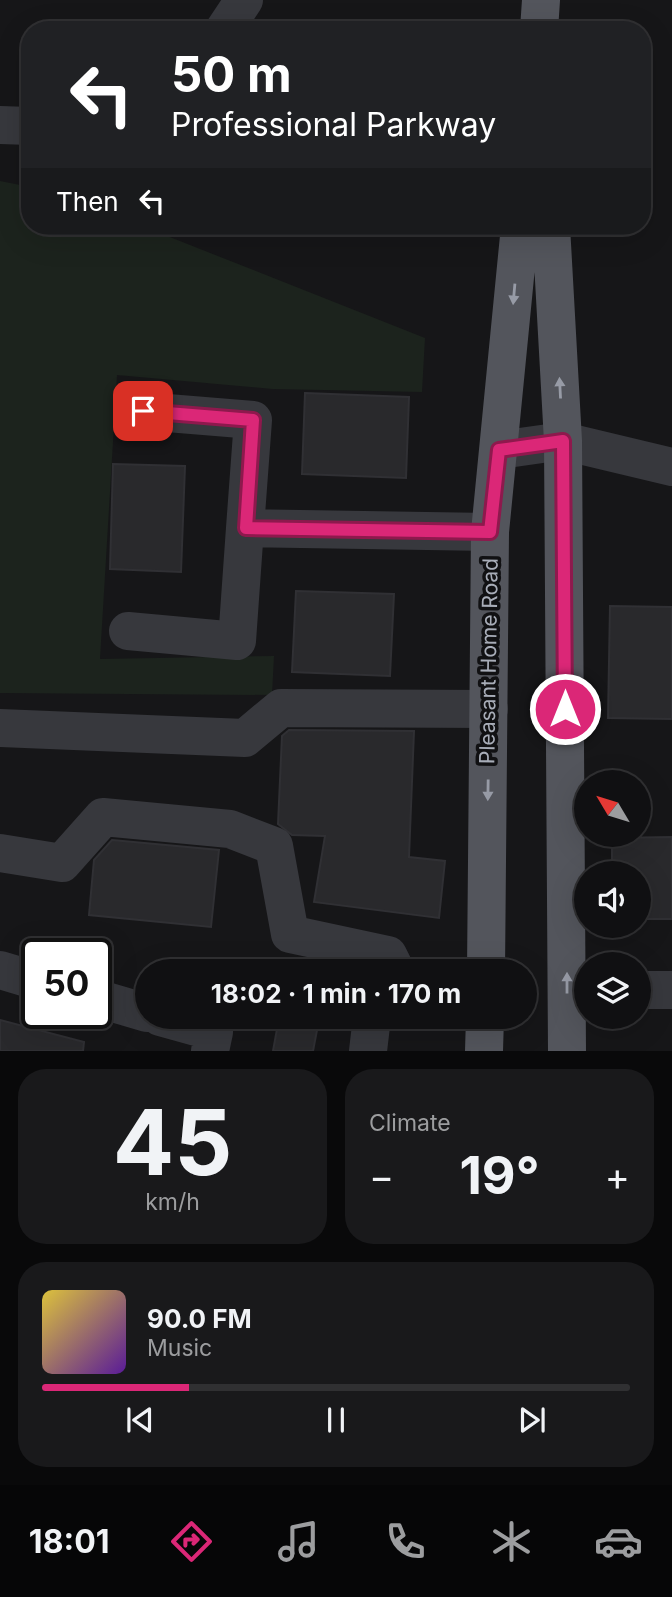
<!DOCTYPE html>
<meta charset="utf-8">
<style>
:root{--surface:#101012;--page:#19191b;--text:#f1f3f6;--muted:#9c9d9f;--line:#303032;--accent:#db2777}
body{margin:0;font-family:Inter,sans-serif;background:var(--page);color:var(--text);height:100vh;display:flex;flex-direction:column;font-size:26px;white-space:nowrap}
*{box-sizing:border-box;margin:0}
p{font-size:23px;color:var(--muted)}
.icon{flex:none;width:38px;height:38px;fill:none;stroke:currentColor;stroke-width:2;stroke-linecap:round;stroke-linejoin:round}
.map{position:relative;height:1051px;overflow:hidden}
.drawer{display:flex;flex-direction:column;gap:18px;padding:18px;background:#09090a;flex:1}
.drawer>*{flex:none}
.top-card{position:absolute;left:21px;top:21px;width:630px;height:214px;border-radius:28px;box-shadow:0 7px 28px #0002,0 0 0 2px var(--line);background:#202124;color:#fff;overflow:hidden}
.needle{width:46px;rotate:308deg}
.buttons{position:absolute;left:574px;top:770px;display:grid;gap:14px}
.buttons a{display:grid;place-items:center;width:77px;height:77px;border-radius:50%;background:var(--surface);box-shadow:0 7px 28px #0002,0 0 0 2px var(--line);font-size:35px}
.speed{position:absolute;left:21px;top:938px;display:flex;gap:14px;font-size:35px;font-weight:700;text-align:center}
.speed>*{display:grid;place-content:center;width:91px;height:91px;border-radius:50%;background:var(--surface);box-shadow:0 7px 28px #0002,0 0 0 2px var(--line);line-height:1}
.speed .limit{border:4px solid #111;border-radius:10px;background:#fff;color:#111}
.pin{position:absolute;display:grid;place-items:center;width:60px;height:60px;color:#fff;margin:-30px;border-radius:14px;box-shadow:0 4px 10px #0006}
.me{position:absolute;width:77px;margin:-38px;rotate:0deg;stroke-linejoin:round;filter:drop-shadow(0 0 5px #0008)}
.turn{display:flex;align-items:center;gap:24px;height:147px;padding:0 35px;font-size:32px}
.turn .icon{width:91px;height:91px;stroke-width:2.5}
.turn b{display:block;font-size:49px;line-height:60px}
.then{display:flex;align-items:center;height:66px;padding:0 35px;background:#0003;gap:14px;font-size:26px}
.big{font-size:52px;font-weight:700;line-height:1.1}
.drawer .tile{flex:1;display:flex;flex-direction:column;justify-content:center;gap:10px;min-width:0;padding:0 24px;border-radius:28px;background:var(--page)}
.drawer .dial{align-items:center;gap:0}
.dial b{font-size:91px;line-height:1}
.song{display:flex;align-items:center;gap:21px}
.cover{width:84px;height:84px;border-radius:10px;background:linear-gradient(135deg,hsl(50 70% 55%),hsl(270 70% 35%))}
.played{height:7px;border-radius:4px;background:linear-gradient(90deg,var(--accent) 25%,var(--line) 25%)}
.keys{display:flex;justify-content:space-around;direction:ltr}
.heat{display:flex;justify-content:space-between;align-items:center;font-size:38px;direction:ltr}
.drawer .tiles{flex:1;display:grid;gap:18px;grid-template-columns:1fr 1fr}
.tile:last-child{grid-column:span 2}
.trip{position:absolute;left:135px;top:959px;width:402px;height:70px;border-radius:35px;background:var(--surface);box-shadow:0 7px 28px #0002,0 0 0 2px var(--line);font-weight:700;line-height:70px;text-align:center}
.tab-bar{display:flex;height:112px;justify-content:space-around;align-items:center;background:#060607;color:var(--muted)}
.tab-bar .icon{width:49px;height:49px}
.tab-bar .active{color:var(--accent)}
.tab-bar b{font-size:32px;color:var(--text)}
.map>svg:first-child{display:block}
.green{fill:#1c231d}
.building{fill:#29292c;stroke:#303034;stroke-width:2}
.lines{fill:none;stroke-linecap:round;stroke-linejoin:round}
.minor{stroke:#37383d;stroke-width:38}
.major{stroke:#53555c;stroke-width:38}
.oneway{fill:#979ba6}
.route-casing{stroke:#8e194d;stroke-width:18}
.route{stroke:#db2777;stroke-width:12}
.labels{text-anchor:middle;stroke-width:7;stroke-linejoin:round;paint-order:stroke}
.street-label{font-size:21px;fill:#a8adb8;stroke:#111113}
</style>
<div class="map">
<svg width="672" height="1051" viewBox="0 0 672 1051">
<rect width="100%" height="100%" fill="#161618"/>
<!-- green -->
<path class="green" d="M0 181 30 187V226H142L425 338 422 392 273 389 117 375 100 659 274 656 272 695 0 693Z"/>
<!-- building -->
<path class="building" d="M305 393 409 397 406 478 302 474Z
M113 464 185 466 181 572 110 569Z
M296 591 394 594 390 676 292 672Z
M610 606 672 607V719L608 718Z
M289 730 414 731 409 857 445 861 439 918 314 902 325 836 292 835 278 824 282 736Z
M672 837V919H639V873H612V838Z
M112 840 219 850 211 927 89 915 94 860Z
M279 1018 318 1025 313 1051H273Z
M0 1020 84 1042 83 1051H0Z"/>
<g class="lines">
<!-- minor -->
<path class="minor" d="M224 30 244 0
M0 125 30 126
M143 411 253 420 245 528 490 532
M499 450 563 441 672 467
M128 631 237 641 245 528
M0 728 245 738 281 708 489 709
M0 853 62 863 103 817 230 829 274 846 290 934 388 955 396 971
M0 970 37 981
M639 990H672
M96 998 147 1013
M160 1017 214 1032 210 1051
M368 1051 372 1017"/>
<!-- major -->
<path class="major" d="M539 30 541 0
M551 226 563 441 567 1051
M486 971 490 532 520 226
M484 1051 485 1017"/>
</g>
<!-- one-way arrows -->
<defs><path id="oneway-solid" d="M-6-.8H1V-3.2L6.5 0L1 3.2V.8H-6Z" transform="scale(1.75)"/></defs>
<g class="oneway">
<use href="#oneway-solid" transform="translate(514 294) rotate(95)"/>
<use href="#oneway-solid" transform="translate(560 388) rotate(-93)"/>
<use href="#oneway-solid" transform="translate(488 790) rotate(91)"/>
<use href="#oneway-solid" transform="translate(567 983) rotate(-90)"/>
</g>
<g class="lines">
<defs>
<path id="route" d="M143 411 253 420 246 528 490 532 499 450 563 441 565 709"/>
</defs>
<!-- route casing -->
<use href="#route" class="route-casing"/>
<!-- route -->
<use href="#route" class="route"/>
</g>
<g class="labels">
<!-- street labels -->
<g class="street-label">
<text transform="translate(489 661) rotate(-89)" y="7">Pleasant Home Road</text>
</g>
</g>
</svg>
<div class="buttons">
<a><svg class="needle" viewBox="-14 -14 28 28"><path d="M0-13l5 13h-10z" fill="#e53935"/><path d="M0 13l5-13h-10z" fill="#9c9d9f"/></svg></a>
<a><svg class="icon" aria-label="sound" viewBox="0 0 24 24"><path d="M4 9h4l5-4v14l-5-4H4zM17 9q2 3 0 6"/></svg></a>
<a><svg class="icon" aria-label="layers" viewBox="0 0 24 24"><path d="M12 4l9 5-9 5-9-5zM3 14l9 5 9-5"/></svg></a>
</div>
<div class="speed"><div class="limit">50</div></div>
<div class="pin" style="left:143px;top:411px;background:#d93025"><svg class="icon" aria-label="arrive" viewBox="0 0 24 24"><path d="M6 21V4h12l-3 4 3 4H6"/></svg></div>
<svg class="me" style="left:565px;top:709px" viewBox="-20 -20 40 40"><circle r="17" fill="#db2777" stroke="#fff" stroke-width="3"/><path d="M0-11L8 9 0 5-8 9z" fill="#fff"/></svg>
<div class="trip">18:02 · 1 min · 170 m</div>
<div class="top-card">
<div class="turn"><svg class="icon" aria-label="left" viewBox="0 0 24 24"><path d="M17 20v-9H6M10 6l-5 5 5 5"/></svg><div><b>50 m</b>Professional Parkway</div></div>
<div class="then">Then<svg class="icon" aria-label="left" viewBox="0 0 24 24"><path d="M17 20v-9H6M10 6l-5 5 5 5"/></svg></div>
</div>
</div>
<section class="drawer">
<div class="tiles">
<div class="tile dial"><b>45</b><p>km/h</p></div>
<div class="tile"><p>Climate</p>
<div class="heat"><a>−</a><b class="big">19°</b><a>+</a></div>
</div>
<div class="tile">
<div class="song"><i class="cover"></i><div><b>90.0 FM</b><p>Music</p></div></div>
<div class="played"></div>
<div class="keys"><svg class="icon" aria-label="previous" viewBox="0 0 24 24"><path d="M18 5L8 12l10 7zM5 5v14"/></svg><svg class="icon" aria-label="pause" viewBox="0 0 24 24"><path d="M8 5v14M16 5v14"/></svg><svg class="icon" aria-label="next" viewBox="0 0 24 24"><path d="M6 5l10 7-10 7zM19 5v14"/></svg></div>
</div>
</div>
</section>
<nav class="tab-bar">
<b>18:01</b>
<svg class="icon active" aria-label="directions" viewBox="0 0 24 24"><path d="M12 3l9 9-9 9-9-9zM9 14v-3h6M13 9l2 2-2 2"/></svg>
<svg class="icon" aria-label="music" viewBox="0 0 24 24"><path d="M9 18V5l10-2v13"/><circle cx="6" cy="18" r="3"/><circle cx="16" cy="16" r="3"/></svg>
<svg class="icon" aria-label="phone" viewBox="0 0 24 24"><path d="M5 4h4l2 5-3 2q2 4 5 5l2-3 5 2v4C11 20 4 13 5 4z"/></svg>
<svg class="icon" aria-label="climate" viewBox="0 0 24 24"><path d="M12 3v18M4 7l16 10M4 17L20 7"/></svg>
<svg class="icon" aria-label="car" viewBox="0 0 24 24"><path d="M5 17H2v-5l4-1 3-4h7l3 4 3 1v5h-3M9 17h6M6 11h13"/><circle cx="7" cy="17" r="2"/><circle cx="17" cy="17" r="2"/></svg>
</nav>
